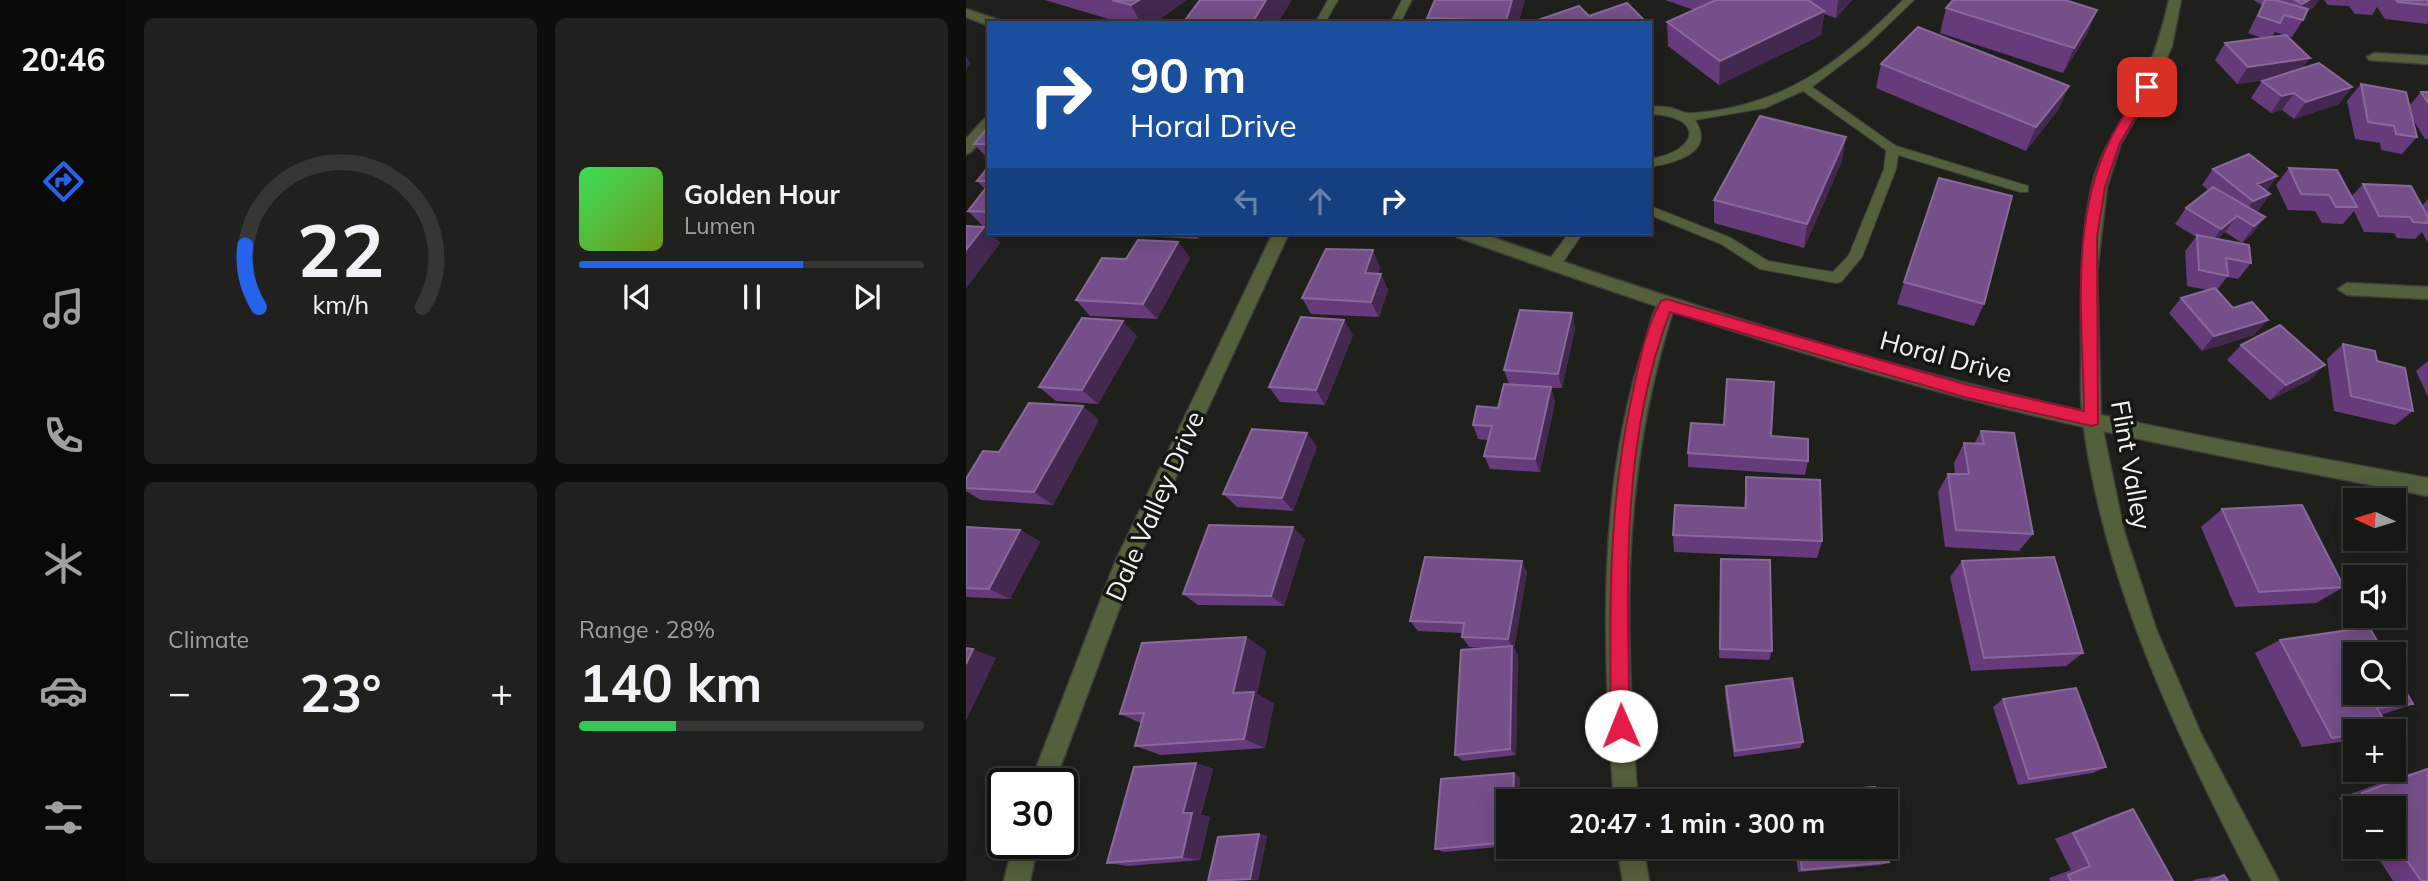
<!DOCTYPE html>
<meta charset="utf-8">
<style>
:root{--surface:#171815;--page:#20211e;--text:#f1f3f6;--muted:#9ea0a0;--line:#363734;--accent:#2563eb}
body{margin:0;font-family:Mulish,sans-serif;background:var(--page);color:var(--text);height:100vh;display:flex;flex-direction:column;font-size:26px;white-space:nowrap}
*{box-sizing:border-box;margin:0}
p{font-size:23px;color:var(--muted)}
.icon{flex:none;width:38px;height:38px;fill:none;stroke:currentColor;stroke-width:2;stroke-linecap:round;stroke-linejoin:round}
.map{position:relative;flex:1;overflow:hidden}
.details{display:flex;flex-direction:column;gap:18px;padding:18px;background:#0d0d0c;width:840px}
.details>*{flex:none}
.guide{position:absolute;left:21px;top:21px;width:665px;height:214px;border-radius:0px;box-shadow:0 4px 18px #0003,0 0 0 2px var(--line);background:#1a4fa0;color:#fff;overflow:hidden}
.needle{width:46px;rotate:274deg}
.tools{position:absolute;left:1377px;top:488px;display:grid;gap:14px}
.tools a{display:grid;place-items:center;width:63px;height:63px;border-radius:0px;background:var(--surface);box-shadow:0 4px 18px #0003,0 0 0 2px var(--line);font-size:35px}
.speed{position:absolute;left:21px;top:768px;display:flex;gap:14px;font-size:35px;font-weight:700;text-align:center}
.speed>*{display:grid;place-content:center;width:91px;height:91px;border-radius:50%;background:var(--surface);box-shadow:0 4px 18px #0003,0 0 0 2px var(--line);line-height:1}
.speed .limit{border:4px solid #111;border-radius:10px;background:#fff;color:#111}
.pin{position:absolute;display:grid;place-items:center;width:60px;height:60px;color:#fff;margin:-30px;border-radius:14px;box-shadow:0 4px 10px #0006}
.me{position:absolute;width:77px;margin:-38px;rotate:359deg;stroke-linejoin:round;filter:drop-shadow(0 0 5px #0008)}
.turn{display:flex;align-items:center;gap:24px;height:147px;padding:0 28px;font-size:32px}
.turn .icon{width:91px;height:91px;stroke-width:2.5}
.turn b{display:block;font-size:49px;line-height:60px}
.lanes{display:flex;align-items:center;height:66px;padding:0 28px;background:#0003;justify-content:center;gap:35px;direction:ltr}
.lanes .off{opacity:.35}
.big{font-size:52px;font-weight:700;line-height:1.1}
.details .widget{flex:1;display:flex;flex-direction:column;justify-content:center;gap:10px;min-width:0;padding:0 24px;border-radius:10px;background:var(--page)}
.details .dial{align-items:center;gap:0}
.dial svg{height:182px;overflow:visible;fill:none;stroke:var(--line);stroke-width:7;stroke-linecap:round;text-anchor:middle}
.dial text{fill:var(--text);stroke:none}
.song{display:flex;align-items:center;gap:21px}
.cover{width:84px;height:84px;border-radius:10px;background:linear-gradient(135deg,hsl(130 70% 55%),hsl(80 70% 35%))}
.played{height:7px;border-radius:4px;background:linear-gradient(90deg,var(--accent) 65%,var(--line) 65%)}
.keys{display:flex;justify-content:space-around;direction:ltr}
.heat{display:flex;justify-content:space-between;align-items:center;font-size:38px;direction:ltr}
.charge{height:10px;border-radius:5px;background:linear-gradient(90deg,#34c759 28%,var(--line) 0)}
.details .tiles{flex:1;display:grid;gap:18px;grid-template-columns:repeat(2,1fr)}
.trip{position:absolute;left:530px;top:789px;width:402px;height:70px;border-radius:0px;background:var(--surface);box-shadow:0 4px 18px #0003,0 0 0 2px var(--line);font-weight:700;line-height:70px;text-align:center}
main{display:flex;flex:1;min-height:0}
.dock{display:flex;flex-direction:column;width:126px;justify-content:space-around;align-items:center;background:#090a08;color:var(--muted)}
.dock .icon{width:49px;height:49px}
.dock .selected{color:var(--accent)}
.dock b{font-size:32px;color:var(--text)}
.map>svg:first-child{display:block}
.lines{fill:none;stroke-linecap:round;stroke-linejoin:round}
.service-casing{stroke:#3d3e3a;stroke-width:2}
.minor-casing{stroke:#3d3e3a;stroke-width:3}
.tertiary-casing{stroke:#3d3e3a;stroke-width:3}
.service{fill:#545f3c;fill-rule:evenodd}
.minor{fill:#545f3c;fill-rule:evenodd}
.tertiary{fill:#545f3c;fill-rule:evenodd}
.wall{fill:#663b7c;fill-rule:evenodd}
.shaded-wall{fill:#432850}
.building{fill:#754f89;stroke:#896999;stroke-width:2}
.route{fill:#e11d48;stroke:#92132f;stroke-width:2}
.labels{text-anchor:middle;stroke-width:7;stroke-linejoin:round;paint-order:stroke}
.street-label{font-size:26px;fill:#f3f4f2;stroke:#161713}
</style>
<main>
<nav class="dock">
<b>20:46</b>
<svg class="icon selected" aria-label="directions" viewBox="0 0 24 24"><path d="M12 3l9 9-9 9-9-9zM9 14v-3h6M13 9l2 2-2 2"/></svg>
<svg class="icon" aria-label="music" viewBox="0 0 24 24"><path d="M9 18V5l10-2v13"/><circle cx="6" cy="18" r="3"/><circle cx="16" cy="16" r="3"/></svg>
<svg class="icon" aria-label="phone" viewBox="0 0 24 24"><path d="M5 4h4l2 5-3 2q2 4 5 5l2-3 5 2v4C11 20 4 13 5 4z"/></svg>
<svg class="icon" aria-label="climate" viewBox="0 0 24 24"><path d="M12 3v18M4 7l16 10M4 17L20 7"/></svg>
<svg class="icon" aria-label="car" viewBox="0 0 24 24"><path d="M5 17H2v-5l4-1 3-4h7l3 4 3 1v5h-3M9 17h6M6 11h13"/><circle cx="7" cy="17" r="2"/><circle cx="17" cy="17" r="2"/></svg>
<svg class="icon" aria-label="filters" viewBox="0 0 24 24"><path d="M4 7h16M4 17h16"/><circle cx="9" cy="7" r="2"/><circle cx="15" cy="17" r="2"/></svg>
</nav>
<section class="details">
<div class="tiles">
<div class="widget dial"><svg viewBox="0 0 100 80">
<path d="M14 69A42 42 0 1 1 86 69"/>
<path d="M14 69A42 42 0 0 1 8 42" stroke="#2563eb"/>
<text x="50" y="56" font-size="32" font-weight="700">22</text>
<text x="50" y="72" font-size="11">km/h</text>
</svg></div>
<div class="widget">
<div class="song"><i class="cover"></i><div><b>Golden Hour</b><p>Lumen</p></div></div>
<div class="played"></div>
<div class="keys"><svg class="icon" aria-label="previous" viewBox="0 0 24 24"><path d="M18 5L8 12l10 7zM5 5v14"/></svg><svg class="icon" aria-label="pause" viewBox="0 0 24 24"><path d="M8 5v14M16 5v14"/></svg><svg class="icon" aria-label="next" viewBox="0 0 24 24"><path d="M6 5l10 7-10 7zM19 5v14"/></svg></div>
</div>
<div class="widget"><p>Climate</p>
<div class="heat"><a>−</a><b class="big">23°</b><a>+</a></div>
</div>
<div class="widget"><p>Range · 28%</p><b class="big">140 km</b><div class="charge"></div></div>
</div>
</section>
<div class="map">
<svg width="1462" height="881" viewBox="0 0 1462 881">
<rect width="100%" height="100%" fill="#1f201c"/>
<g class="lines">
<defs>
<path id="service" d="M362 0H372L359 23H349Z
M436 0H446L434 23H424Z
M937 0H948L900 46 846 87 930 146 1062 186V192H1054L932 155 930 169 896 257 875 282 870 283 794 269 755 244 684 215V206L765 238 802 261 867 272 883 255 918 169 920 150 837 91 799 108 729 120C751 153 707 163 684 167V159C735 150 738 116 684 114V106C691 107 699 106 706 108 713 110 719 114 726 113 817 107 875 62 937 0Z
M603 233H617L592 269H582L580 265 582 261Z"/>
<path id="minor" d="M1203 0H1215L1206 46 1188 87 1155 143 1141 187 1131 272 1135 420 1158 531 1190 629 1235 734 1313 881H1286C1211 735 1139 587 1117 422 1113 393 1116 361 1115 332 1115 284 1115 237 1125 190 1133 150 1158 120 1175 85 1188 57 1196 30 1203 0Z
M1408 53 1462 56V64L1403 60 1401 57Z
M23 117V132L5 152 0 154V139L18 119Z
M307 233H323L171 561 88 784H64L150 560Z
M1381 283 1462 287V299L1381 295 1372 289Z
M700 298 709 305C654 472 658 629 672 802H648C637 649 630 486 680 340 684 327 687 303 700 298Z
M47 844H72L64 881H38Z
M651 847H677L683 881H657Z"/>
<path id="tertiary" d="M0 9 33 20 34 23H23V26L0 17Z
M489 233H514C674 289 835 341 1000 383 1152 422 1307 450 1462 478V496C1308 466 1153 438 1001 399 828 354 659 297 491 237Z"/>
</defs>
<!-- service casing -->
<use href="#service" class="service-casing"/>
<!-- minor casing -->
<use href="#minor" class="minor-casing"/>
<!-- tertiary casing -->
<use href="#tertiary" class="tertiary-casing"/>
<!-- service -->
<use href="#service" class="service"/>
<!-- minor -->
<use href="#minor" class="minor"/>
<!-- tertiary -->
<use href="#tertiary" class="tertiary"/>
</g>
<!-- wall -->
<path class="wall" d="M79 0H220L189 23H156Z
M469 0H559L552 23H463L461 18Z
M699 0H886L870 18 858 14 855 35 753 85 702 46 701 22 728 10Z
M1287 0H1353L1347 8 1340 12 1337 20 1326 37 1321 36 1337 68 1386 87 1373 104 1328 119 1316 110 1305 113 1285 98 1296 81 1300 80 1271 84 1249 60 1259 43 1296 38 1282 33 1296 5ZM1309 32 1318 35 1306 37Z
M1358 0H1462V22L1461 24 1419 19 1411 7 1406 15 1389 14 1383 6 1362 5Z
M980 8 1131 10 1121 34 1097 73 974 33Z
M915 64 1103 86 1092 110 1060 151 910 88Z
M1395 84 1443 106 1455 92H1462V139H1459L1446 118 1451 137 1436 154 1415 150 1414 143 1389 139 1381 101Z
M23 127V160L8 144Z
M876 161 838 248 748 223V200Z
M23 166V228L18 227 34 243 0 288V226L18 227 2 211 19 189 11 181Z
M1323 168 1385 197 1397 184 1456 206 1462 199V243L1456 232 1449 239 1431 238 1428 233 1398 232 1388 211 1377 224 1356 223 1349 211 1322 210 1310 185Z
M1247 169 1311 176 1300 191 1304 194 1292 211 1289 212 1299 217 1286 234 1276 243 1259 232 1251 239 1285 263 1272 279 1261 277 1251 290 1288 335 1236 351 1203 313 1215 298 1242 290 1221 286 1219 251 1230 237 1209 224 1220 208 1242 190 1236 185Z
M172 233H236L232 239 175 236Z
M212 242 224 258 191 319 124 316 110 300 160 259Z
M414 267 412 274H415L422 290 413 317 345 314 336 298Z
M938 282 1018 304 1008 326 931 304Z
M606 313 609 328 596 388H585L589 402 574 472 524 469 518 456 522 440 512 439 507 425 532 408 543 384 538 370Z
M387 335 359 405 314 402 303 387Z
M171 336 132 404 90 401 73 387Z
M1377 344 1411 361 1447 411 1429 425 1368 411 1361 359Z
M1275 345 1344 380 1304 400 1261 360Z
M1462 361V397L1450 371Z
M133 420 87 505 15 500 0 491V479L33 452Z
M1015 431 1067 534 1053 551 979 547 972 492 982 474H989L988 463 998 443 1008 444Z
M341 433 351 447 327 511 271 507 257 494Z
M805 436 842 461 839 475 722 467V453Z
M780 477 856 541 851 558 708 552 707 535 778 508Z
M1256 509 1378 587 1350 603 1269 607 1235 527Z
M0 527 54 530 74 542 44 599 0 597Z
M339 539 318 606 232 605 217 594Z
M996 561 1117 653 1100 666 1005 671 984 577Z
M755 571 806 651 803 660 753 658Z
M561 572 548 648 552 655 550 755 497 761 489 755 523 648 503 647 496 637 497 633 452 631 444 621Z
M280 637 300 651 291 694 308 704 299 748 195 755 169 746 175 723 154 714Z
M1314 640 1447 704 1415 715 1423 729 1416 732H1390V740L1336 747 1289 653Z
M760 686 837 742 834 748 768 757 759 694Z
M1037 699 1140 767 1127 773 1052 785 1027 707Z
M230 763 247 769 235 815 244 817 234 860 162 866 141 863Z
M1461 769 1462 881H1427L1405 847H1428V808H1390V823L1373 798 1437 775Z
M548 773 554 778V802H542V846L478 852 469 849Z
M826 793 912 802H823V799Z
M1167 809 1207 881H1084L1083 878 1105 870 1089 839 1145 816Z
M293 834 301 836 292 880 242 881Z
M829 847H920L923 862 916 865 832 872Z
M1258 875 1262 881H1226L1231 879Z"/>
<!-- shaded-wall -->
<path class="shaded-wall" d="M173 0H220L189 23H175L165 5Z
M300 0H326L312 23H286Z
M546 0H559L552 23H540V21Z
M872 0H886L870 18Z
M1343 0H1353L1347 8 1330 18 1327 17 1336 4Z
M1131 10 1121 34 1097 73 1108 48Z
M858 11 855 35 753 85 754 61Z
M684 26 686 51H684Z
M0 57 5 63 0 69Z
M1344 58 1332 75 1271 84 1282 67Z
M1103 86 1092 110 1060 151 1070 127Z
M1386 87 1373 104 1328 119 1340 102Z
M1328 93 1316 110 1305 113 1316 96Z
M880 137 876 161 838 248 841 224Z
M1311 176 1299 193 1291 184Z
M1304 194 1292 211 1275 218 1287 201Z
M1271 216 1259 232 1243 245 1255 229Z
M1299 217 1286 234 1276 243 1288 226Z
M18 227 34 243 0 288V250Z
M228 233H236L232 239Z
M212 242 224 258 191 319 177 304Z
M407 250 414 267 406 289 399 273Z
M415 274 422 290 413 317 405 302Z
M606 313 609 328 596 388 592 374Z
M378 320 387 335 359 405 350 390Z
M1302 320 1288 335 1236 351 1248 336Z
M157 321 171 336 132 404 116 390Z
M1359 365 1344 380 1304 400 1320 385Z
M585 387 589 402 574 472 569 459Z
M117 406 133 420 87 505 68 492Z
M341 433 351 447 327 511 316 498Z
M327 527 339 539 318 606 305 596Z
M54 530 74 542 44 599 23 589Z
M556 561 561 572 548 648 552 655 550 755 544 749 546 646 542 639Z
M280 637 300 651 291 694 308 704 299 748 278 739 267 693Z
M7 649 30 658 0 721V664Z
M230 763 247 769 235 815 244 817 234 860 216 857 217 813Z
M548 773 554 778V802H547Z
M293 834 301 836 292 880 284 879Z"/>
<!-- building -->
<path class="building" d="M146 0H173L165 5Z
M234 0H300L286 23H217Z
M469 0H546L540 21 461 18Z
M750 0H842L858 11 754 61 701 22Z
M987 0H1099L1131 10 1108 48 980 8Z
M1299 0H1309L1342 9 1337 20 1318 15 1314 23 1292 16Z
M1329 0H1343L1336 4Z
M1430 0H1462V5L1432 2Z
M661 3 681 23H570L569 21 613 6 623 16Z
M952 27 1103 86 1070 127 915 64Z
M1320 35 1344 58 1282 67 1259 43Z
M1353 63 1386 87 1340 102 1328 93 1316 96 1296 81Z
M1395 84 1440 92 1451 137 1430 134 1428 126 1402 122Z
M1455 92H1462V103Z
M794 116 880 137 841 224 748 200Z
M22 127 23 144H8Z
M1283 154 1311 176 1291 184 1304 194 1287 201 1247 169Z
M23 166V181H11Z
M1323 168 1371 170 1391 207H1370L1363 195 1335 194Z
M973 178 1046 196 1018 304 938 282Z
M23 184V212L2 211Z
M1397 184 1445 186 1462 217V223L1447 222 1444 217 1413 216Z
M1247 187 1299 217 1288 226 1271 216 1255 229 1220 208Z
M0 226 18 227 0 250Z
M1231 235 1283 245 1285 263 1260 258 1262 276 1233 270Z
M172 240 212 242 177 304 110 300 136 258 160 259Z
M360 249 407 250 399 273 415 274 405 302 336 298Z
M1249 288 1267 308 1286 302 1302 320 1248 336 1215 298Z
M554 310 606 313 592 374 538 370Z
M335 317 378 320 350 390 303 387Z
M116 318 157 321 116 390 73 387Z
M1314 325 1359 365 1320 385 1275 345Z
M1377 344 1409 351 1411 361 1439 368 1447 411 1385 396Z
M761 379 808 382 805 436 842 439V461L722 453 725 423 758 425Z
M538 384 585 387 569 459 518 456 526 426 507 425 511 406 532 408Z
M63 403 117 406 68 492 0 488V479L17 451 33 452Z
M286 429 341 433 316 498 257 494Z
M1015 431 1048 433 1067 534 990 530 982 474H1003L998 443 1018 444Z
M780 477 854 480 856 541 707 535 709 505 780 508Z
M1336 505 1378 587 1293 592 1256 509Z
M243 525 327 527 305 596 217 594Z
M0 527 54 530 23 589 0 588Z
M459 557 556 561 542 639 496 637 498 623 444 621Z
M1088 557 1117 653 1018 658 996 561Z
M755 559 804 560 806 651 754 649Z
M1403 627 1419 654H1390V693H1428V671L1447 704 1411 708 1423 729 1407 732H1390V734L1366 738 1314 640Z
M280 637 267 693 288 692 278 739 169 746 178 713 154 714 176 643Z
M546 646 544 749 489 755 495 650Z
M0 648 7 649 0 664Z
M826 678 837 742 769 751 760 686Z
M1110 688 1140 767 1063 779 1037 699Z
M230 763 217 813H226L216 857 141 863 168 767Z
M1461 769 1462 771V881H1455L1428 841V808H1406L1396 793Z
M548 773 547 802H542V842L469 849 475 779Z
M909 787 912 802H827L826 793Z
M1167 809 1207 881H1105L1102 875 1124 866 1107 833Z
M293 834 284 879 242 881 252 837Z
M833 847H920L923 862 836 870Z
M1258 875 1262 881H1244Z"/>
<!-- route -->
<path class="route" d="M1181 83 1187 87 1154 143 1139 187 1131 237 1132 424 1126 426 1002 398 704 312C654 442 661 589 664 726L662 733 655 735 648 733 645 726C643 610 642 495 669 382 675 354 681 326 695 301L700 299 1002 385 1118 411C1117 325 1103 222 1143 142 1152 123 1165 105 1175 87Z"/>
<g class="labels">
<!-- street labels -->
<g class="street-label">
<text transform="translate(980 357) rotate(15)" y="9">Horal Drive</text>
<text transform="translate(1165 465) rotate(80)" y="9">Flint Valley</text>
<text transform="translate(189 506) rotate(-66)" y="9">Dale Valley Drive</text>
</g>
</g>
</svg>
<div class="tools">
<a><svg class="needle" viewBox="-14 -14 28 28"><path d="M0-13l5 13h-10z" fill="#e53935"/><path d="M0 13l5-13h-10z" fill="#9ea0a0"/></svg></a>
<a><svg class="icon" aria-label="sound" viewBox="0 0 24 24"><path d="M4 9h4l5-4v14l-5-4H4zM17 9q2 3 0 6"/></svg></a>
<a><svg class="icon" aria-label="search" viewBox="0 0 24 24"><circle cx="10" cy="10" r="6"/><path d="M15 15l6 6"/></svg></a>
<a>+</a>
<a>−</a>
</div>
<div class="speed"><div class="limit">30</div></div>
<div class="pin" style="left:1181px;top:87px;background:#d93025"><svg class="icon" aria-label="arrive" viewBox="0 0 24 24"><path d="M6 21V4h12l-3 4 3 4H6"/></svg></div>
<svg class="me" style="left:655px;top:726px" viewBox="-20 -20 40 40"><circle r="19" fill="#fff"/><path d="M0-13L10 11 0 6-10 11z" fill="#e11d48"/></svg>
<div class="trip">20:47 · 1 min · 300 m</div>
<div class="guide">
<div class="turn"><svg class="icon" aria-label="right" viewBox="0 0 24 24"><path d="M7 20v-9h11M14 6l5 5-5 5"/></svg><div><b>90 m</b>Horal Drive</div></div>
<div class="lanes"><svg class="icon off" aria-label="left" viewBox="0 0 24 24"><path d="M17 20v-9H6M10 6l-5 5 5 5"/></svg><svg class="icon off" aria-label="ahead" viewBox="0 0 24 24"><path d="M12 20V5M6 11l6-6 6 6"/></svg><svg class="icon" aria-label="right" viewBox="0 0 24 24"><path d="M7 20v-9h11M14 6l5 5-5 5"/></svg></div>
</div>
</div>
</main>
